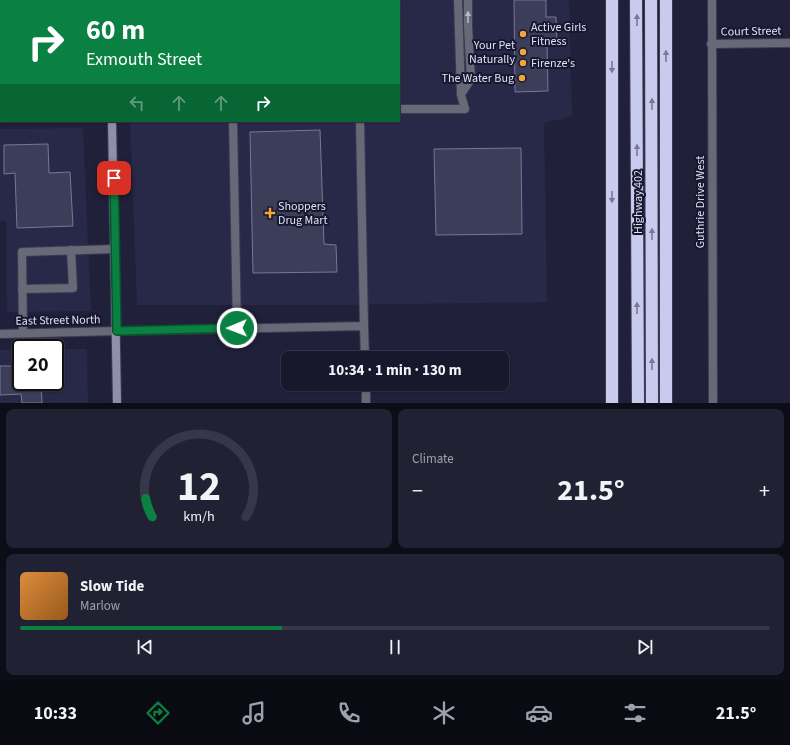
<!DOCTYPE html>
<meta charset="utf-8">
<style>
:root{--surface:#18182c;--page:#212134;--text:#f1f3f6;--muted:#9fa0a9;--line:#363748;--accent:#0b8043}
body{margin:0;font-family:"Source Sans 3",sans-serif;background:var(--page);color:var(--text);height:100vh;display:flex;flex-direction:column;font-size:15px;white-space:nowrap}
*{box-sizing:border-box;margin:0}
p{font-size:13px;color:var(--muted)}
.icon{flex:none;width:22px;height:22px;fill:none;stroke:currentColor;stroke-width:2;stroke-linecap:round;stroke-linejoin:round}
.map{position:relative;height:403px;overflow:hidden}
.panel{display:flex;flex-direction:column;gap:6px;padding:6px;background:#0d0d18;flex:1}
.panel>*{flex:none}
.guide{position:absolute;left:0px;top:0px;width:400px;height:122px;box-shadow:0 1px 3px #0004,0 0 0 1px var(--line);background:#0b8043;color:#fff;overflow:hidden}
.speed{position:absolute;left:12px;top:339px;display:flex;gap:8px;font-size:20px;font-weight:700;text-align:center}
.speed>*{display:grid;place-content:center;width:52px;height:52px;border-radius:50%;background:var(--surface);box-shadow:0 1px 3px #0004,0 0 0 1px var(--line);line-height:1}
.speed .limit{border:2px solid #111;border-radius:6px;background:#fff;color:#111}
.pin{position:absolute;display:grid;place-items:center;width:34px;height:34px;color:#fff;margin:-17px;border-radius:8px;box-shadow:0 2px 6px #0006}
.me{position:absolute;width:44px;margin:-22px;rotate:269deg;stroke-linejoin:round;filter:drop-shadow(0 0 3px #0008)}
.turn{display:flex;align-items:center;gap:14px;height:84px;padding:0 20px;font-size:18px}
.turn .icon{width:52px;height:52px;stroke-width:2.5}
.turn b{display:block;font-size:28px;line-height:34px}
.lanes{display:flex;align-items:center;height:38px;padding:0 20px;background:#0003;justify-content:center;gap:20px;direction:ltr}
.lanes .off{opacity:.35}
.big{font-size:30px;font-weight:700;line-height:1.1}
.panel .card{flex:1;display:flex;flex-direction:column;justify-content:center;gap:6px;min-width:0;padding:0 14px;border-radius:8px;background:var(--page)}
.panel .dial{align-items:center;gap:0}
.dial svg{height:104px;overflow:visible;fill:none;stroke:var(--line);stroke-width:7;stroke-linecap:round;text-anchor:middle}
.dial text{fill:var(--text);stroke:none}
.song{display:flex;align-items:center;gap:12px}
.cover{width:48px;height:48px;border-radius:6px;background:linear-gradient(135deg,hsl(30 70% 55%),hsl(30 70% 35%))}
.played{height:4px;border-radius:2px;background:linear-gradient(90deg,var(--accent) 35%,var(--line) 35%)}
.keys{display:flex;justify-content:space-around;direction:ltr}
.heat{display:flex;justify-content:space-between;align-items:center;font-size:22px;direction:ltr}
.panel .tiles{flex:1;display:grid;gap:6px;grid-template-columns:1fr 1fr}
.card:last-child{grid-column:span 2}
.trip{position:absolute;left:281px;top:351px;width:228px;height:40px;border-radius:8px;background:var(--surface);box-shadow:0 1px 3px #0004,0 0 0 1px var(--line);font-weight:700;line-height:40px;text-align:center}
.tab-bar{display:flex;height:64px;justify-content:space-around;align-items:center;background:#0a0a12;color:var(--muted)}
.tab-bar .icon{width:28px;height:28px}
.tab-bar .selected{color:var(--accent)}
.tab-bar b{font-size:18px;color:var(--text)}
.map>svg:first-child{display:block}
.built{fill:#282849}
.building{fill:#3c3d59;stroke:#777898}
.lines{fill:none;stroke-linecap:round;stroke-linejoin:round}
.service-casing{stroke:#3b3b54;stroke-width:10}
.minor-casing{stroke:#3b3b54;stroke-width:10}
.tertiary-casing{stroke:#3b3b54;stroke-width:10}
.secondary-casing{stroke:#3b3b54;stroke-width:10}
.motorway-casing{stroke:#3b3b54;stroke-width:14}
.service{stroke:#686977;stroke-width:8}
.minor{stroke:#686977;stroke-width:8}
.tertiary{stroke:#686977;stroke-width:8}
.secondary{stroke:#8f90a7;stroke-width:8}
.motorway{stroke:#c8caee;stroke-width:12}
.oneway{fill:#b6b7c8}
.oneway2{fill:#787998}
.route-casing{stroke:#07532c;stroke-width:10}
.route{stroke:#0b8043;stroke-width:7}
.poi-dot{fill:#efa73d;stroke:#171730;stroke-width:1.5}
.labels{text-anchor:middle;stroke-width:4;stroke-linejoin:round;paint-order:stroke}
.poi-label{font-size:12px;fill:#e0e1f3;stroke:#171730;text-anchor:start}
.street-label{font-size:12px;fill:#e0e1f3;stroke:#171730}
</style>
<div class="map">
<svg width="790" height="403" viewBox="0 0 790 403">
<rect width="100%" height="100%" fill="#20203a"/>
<!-- built -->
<path class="built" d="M0 0 79 1H1L0 92Z
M126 0H569L572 116 544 123 547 302 342 305H137L130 121H399V1Z
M83 128 91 311 7 312 6 221H0V129Z
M55 349H87L88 403H0V350H21V382H55Z"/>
<!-- building -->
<path class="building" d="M514 0H546V17H556L557 45H547L548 91 515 92Z
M320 130 324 244 336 245 337 272 253 273 250 132Z
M48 144 49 173 70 172 73 226 17 228 15 173 4 174V145Z
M521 148 522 234 436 235 434 149Z
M0 366H21V382H41L42 403H22L21 394 0 395Z"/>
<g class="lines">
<defs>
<path id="service" d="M461 94 471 79 468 26V0
M399 109H465L461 95 458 0
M233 121 237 328
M22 289 73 288 71 250
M364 326 365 358
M117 331 364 326 360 121
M23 333 22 252 115 249
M366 384V403"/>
<path id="minor" d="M712 0 713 403
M711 44 790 43
M0 117H1"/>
<path id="tertiary" d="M0 334 117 331"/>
<path id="secondary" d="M108 0V1
M112 121 117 403"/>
<path id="motorway" d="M612 0V403
M636 0 638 403
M651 0 652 403
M666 0V403"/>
</defs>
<!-- service casing -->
<use href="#service" class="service-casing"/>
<!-- minor casing -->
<use href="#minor" class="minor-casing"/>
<!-- tertiary casing -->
<use href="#tertiary" class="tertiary-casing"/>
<!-- secondary casing -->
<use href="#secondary" class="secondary-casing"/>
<!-- motorway casing -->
<use href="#motorway" class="motorway-casing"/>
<!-- service -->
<use href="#service" class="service"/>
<!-- minor -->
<use href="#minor" class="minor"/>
<!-- tertiary -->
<use href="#tertiary" class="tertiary"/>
<!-- secondary -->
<use href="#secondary" class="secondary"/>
<!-- motorway -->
<use href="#motorway" class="motorway"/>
</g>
<!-- one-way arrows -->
<defs><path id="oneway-solid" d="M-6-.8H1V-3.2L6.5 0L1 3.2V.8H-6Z"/></defs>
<use class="oneway" href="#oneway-solid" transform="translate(468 17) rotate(-89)"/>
<g class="oneway2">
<use href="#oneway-solid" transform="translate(637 20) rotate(-90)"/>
<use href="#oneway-solid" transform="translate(666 56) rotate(-90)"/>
<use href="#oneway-solid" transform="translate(612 67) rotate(90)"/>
<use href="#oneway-solid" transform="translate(652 104) rotate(-90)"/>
<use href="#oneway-solid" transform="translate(637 150) rotate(-90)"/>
<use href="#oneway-solid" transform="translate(612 197) rotate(90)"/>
<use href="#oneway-solid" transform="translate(652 234) rotate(-90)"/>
<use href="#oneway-solid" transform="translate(637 308) rotate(-90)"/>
<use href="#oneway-solid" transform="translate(652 364) rotate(-90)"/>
</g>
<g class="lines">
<defs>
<path id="route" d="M114 178 117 331 237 328"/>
</defs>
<!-- route casing -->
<use href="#route" class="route-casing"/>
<!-- route -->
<use href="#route" class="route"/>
</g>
<!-- markers -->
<g class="poi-dot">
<circle cx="523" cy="34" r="4"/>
<circle cx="523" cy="52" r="4"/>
<circle cx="523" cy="63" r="4"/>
<circle cx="522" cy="78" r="4"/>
<path d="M268 207h4v4h4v4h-4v4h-4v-4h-4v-4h4z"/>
</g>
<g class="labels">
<!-- poi labels -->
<g class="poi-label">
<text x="531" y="31">Active Girls<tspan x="531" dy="14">Fitness</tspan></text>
<text x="515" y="49" text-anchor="end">Your Pet<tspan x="515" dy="14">Naturally</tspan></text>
<text x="531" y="67">Firenze's</text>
<text x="514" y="82" text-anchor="end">The Water Bug</text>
<text x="278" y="210">Shoppers<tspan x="278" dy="14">Drug Mart</tspan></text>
</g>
<!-- street labels -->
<g class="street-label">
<text transform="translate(751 31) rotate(-1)" y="4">Court Street</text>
<text transform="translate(638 202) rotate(-90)" y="4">Highway 402</text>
<text transform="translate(700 202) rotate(-90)" y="4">Guthrie Drive West</text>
<text transform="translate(58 320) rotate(-1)" y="4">East Street North</text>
</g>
</g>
</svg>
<div class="speed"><div class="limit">20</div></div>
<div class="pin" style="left:114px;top:178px;background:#d93025"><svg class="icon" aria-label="arrive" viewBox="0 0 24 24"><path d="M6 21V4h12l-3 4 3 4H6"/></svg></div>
<svg class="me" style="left:237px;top:328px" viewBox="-20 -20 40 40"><circle r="17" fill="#0b8043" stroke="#fff" stroke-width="3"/><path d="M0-11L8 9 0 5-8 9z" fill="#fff"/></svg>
<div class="trip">10:34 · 1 min · 130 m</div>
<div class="guide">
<div class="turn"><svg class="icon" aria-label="right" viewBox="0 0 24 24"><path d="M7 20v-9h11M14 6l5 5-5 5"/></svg><div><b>60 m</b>Exmouth Street</div></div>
<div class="lanes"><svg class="icon off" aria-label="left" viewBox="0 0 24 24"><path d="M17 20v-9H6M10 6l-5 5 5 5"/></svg><svg class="icon off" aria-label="ahead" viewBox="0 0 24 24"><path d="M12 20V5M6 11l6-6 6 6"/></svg><svg class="icon off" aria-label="ahead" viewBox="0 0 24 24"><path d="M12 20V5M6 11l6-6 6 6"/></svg><svg class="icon" aria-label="right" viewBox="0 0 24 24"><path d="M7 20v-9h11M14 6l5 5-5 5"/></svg></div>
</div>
</div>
<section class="panel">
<div class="tiles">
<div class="card dial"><svg viewBox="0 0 100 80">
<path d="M14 69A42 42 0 1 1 86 69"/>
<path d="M14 69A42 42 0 0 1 9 55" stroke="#0b8043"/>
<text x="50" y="56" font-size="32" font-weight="700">12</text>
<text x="50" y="72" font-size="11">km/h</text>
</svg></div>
<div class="card"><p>Climate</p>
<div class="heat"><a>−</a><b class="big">21.5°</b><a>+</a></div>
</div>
<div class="card">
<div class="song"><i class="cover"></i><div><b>Slow Tide</b><p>Marlow</p></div></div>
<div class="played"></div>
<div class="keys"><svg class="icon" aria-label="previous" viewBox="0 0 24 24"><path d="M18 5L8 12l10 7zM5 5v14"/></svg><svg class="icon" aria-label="pause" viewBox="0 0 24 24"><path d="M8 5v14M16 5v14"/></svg><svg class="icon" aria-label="next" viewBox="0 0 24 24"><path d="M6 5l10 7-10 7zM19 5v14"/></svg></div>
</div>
</div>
</section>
<nav class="tab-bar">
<b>10:33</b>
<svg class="icon selected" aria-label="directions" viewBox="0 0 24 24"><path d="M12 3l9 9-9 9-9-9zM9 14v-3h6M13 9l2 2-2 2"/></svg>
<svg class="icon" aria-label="music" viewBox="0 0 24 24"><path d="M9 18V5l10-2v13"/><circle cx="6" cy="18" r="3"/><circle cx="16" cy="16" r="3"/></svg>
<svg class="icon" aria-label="phone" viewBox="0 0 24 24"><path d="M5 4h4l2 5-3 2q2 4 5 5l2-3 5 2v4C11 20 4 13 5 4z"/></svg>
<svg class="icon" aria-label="climate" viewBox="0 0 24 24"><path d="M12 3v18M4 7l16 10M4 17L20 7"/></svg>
<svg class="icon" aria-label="car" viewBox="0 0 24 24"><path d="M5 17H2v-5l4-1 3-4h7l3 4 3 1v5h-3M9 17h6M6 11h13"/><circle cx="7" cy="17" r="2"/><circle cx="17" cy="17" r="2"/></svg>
<svg class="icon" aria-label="filters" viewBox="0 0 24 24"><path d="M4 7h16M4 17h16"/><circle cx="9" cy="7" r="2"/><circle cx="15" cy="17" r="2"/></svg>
<b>21.5°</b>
</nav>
